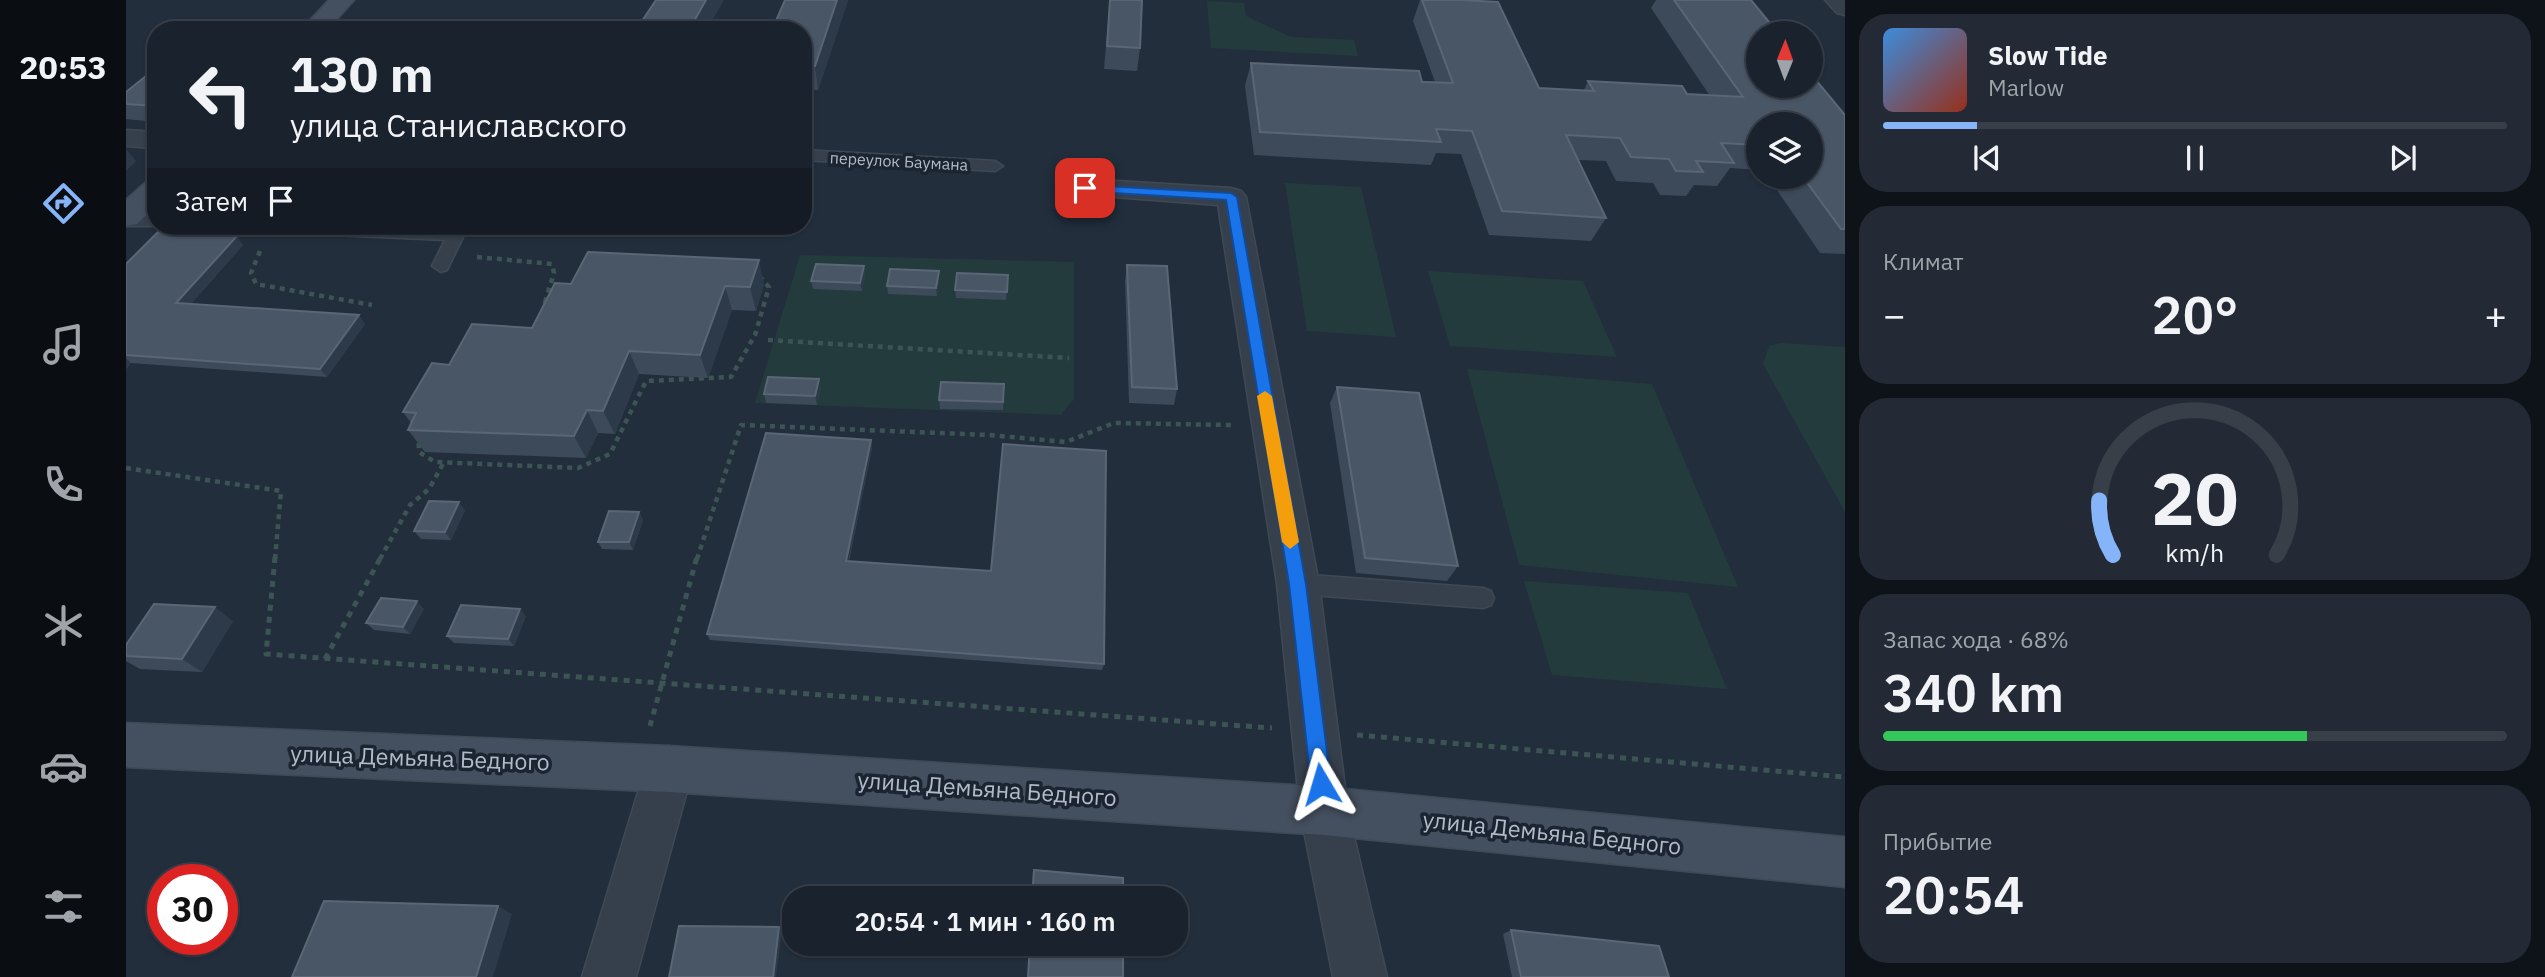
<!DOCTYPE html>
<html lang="ru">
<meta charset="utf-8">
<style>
:root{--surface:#1a222d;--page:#232a35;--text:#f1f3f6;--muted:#9fa4aa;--line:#383f49;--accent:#85b4f9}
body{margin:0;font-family:"IBM Plex Sans",sans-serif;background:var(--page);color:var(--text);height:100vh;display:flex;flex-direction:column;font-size:26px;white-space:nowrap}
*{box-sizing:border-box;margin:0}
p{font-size:23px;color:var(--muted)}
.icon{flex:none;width:38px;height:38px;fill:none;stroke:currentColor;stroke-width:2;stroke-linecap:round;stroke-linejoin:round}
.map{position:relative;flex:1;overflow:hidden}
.sheet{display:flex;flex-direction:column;gap:14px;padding:14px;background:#0e1319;width:700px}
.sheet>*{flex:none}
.top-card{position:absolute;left:21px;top:21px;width:665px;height:214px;border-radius:28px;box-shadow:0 2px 5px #0004,0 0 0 2px var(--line);background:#1a222d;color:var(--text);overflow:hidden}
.needle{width:46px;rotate:1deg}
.tools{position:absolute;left:1620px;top:21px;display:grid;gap:14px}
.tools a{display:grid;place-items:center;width:77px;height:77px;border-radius:50%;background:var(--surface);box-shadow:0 2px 5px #0004,0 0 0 2px var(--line);font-size:35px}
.speed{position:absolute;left:21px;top:864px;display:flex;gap:14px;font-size:35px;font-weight:700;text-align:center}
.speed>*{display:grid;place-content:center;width:91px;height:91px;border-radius:50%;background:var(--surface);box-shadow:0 2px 5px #0004,0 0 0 2px var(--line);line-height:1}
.speed .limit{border:10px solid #d22;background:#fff;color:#111}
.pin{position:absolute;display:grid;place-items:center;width:60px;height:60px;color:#fff;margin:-30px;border-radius:14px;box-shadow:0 4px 10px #0006}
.me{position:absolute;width:77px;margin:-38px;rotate:353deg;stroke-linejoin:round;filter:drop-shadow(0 0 5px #0008)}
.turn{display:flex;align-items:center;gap:24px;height:147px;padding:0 28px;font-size:32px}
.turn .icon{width:91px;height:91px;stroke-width:2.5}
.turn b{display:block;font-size:49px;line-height:60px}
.then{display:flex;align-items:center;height:66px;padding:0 28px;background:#0003;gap:14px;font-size:26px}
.big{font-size:52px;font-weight:600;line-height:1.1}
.sheet .card{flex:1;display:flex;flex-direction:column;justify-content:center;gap:10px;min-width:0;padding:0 24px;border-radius:28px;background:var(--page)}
.sheet .dial{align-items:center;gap:0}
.dial svg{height:182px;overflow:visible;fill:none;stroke:var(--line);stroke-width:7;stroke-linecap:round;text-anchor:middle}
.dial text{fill:var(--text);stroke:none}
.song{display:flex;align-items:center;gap:21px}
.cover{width:84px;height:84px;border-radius:10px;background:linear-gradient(135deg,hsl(210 70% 55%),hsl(10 70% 35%))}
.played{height:7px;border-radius:4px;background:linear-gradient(90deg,var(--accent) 15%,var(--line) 15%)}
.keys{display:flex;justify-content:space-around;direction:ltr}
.heat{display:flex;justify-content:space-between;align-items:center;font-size:38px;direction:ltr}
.charge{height:10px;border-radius:5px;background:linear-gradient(90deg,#34c759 68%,var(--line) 0)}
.trip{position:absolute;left:656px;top:886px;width:406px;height:70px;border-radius:28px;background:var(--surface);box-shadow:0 2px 5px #0004,0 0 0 2px var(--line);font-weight:600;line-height:70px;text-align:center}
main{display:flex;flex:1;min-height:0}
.dock{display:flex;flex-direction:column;width:126px;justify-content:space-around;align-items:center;background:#0a0e12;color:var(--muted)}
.dock .icon{width:49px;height:49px}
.dock .selected{color:var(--accent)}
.dock b{font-size:32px;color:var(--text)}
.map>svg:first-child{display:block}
.green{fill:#243b3d}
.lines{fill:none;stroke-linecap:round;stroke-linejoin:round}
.lane-casing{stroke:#3f4955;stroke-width:3}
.street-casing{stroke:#3f4955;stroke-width:3}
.secondary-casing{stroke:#3f4955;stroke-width:3}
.path-far1{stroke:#3d5455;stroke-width:4.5;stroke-dasharray:5 5;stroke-linecap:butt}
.path{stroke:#3d5455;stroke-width:5;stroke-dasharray:6 6;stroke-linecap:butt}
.lane{fill:#36404c;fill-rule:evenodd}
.street{fill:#36404c;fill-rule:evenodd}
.secondary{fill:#444f5f;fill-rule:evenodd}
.wall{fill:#3d4a5a}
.shaded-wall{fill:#2d3a49}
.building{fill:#495666;stroke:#5a6675;stroke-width:2}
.route{fill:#1a73e8;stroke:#114b97;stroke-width:2}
.slow{fill:#f59e0b}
.labels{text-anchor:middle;stroke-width:7;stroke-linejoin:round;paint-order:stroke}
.far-street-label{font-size:16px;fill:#b1bac8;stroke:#1b2531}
.near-street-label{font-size:23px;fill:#b1bac8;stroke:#1b2531}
</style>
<main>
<nav class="dock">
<b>20:53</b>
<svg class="icon selected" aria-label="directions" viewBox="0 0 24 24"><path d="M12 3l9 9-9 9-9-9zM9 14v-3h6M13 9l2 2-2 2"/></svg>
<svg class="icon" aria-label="music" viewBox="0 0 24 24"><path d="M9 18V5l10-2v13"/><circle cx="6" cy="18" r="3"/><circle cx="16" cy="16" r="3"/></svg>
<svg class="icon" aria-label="phone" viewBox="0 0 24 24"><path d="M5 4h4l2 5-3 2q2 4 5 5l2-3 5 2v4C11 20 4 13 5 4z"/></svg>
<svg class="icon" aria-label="climate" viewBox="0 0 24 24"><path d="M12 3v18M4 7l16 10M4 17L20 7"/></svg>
<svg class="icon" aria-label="car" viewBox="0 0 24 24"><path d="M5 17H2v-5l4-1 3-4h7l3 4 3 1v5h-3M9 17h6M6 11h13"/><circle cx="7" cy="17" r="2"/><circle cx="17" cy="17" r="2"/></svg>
<svg class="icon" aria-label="filters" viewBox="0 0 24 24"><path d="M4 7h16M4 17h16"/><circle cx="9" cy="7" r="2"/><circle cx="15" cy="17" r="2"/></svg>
</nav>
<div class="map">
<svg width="1719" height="977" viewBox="0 0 1719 977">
<rect width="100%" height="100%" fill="#222e3c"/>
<!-- green -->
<path class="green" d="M1081 1 1118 3 1120 16 1165 37 1228 40 1232 56 1085 48Z
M1159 183 1235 187 1270 337 1181 331Z
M674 255 948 262V399L935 415 629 403Z
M1302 271 1457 281 1491 357 1324 346Z
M1655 343 1719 347V512L1637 364 1643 346Z
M1341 369 1526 384 1612 587 1393 565Z
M1398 581 1562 593 1601 689 1426 675Z"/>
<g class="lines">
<defs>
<path id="lane" d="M677 150 869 161 877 166 869 171 677 160Z
M0 216 30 217V226H35H0Z
M108 226 330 230 338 235 321 270 315 272 306 266 319 240 116 231Z
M1172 574 1357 588 1365 591 1368 598 1365 605 1357 608 1172 594 1164 591 1161 584 1164 577Z"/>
<path id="street" d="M1699 0H1719V15L1711 13Z
M0 130 30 132V148L0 146Z
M959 179 1105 188 1115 191 1120 197 1193 584 1222 811 1261 977H1207L1174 811 1151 584 1092 205 949 194 944 188 949 182Z
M543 746 560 753 567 769 510 977H456L519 769 526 753Z"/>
<path id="secondary" d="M203 0H228L201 30H175Z
M30 179V205L11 224 0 226V200L20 182Z
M0 723 543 746 1198 787 1719 837V887L1198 835 543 792 0 767Z"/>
</defs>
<!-- lane casing -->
<use href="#lane" class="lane-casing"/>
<!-- street casing -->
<use href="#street" class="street-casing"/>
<!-- secondary casing -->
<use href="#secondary" class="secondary-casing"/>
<!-- path-far1 -->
<path class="path-far1" d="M134 251 125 273 130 284 246 305
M351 257 426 264 428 273 419 302H425
M495 264 630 273 643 287 629 335 605 377 520 381 484 454 452 468 309 462 293 452 292 429 340 349 364 335 419 331 465 271Z
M642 340 943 358
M0 468 155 491 149 559
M254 559 284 505 303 489 318 462
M571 559 615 425 863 435 940 442 988 423 1106 425"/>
<!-- path -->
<path class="path" d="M149 557 140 654 1146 728
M199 659 255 557
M524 726 571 557
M1231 735 1719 777"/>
<!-- lane -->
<use href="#lane" class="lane"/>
<!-- street -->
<use href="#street" class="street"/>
<!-- secondary -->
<use href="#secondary" class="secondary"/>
</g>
<!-- wall -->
<path class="wall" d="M659 0H722L692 90 677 89V30Z
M984 0 1014 48 1011 71 978 69Z
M1294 0H1336L1413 88 1458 90 1462 81 1561 94 1584 96 1525 8 1530 0H1625L1719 115V254L1694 253 1642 177H1685L1633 124V170L1604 168 1591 186 1568 185 1560 196 1534 195 1527 183 1490 181 1480 161 1452 160 1480 218 1465 241 1363 235 1335 154 1310 153 1305 165 1128 155 1119 86 1125 63 1309 82 1287 21Z
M30 68V122L0 119V92Z
M117 245 65 304 239 324 201 377 5 363 0 369V264Z
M1001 265 1051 389 1048 405 1003 403 999 281Z
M738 266 739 275 736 291 687 289 685 281Z
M882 275 880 300 830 298 829 290Z
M813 279 811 296 762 294 761 286Z
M445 284H638L630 311 606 310 582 378 513 374 489 434 472 433 460 458 299 452 282 430 285 423 277 412 323 365 406 328Z
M878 384 877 410 814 409 813 400Z
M1211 387 1332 566 1321 581 1230 573 1204 403Z
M695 388 691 405 640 403 638 394Z
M745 440 746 448 723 561 865 571 978 664 976 670 584 640 581 634Z
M339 510 325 540 295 539 288 531Z
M513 512 517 520 507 550 476 549 472 542Z
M298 609 284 634 248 630 240 623Z
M400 616 388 646 328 643 321 636Z
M107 621 76 672 14 669 0 661V645Z
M1385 930 1543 977H1386L1377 934Z"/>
<!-- shaded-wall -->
<path class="shaded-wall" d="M580 0H598L581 30H563Z
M711 0H722L692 90 689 66Z
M0 149 10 161 0 171Z
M111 236 117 245 58 312 50 303Z
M633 260 638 284 630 311 624 287Z
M738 266 739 275 736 291 734 283Z
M813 271V279L811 296 810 288Z
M599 286 606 310 582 378 574 355Z
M233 315 239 324 201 377 194 369Z
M503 351 513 374 489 434 477 411Z
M0 358 5 363 0 369Z
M693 379 695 388 691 405 689 396Z
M461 410 472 433 460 458 448 436Z
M745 440 746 448 721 568 720 561Z
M333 502 339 510 325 540 319 532Z
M513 512 517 520 507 550 503 542Z
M291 601 298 609 284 634 277 627Z
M89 607 107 621 76 672 56 659Z
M394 609 400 616 388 646 382 639Z
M372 906 386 914 367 977H350Z
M653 927 656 931 650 977H647Z"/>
<!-- building -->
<path class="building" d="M530 0H580L563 30H510Z
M659 0H711L689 66H677V30H646Z
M984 0H1016L1014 48 981 46Z
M1296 0H1336L1372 2 1413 88 1468 91 1462 81 1556 86 1561 94 1617 97 1548 0H1625L1652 33H1633V86H1685V74L1719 115V229H1715L1677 177H1685V124H1633V145L1595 143 1608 163 1570 161 1577 172 1550 171 1543 159 1505 157 1494 138 1440 135 1480 218 1376 211 1346 131 1310 129 1315 142 1134 132 1125 63 1293 71 1296 82 1327 83Z
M351 26 379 27 377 30H348Z
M30 68V106L0 104V92Z
M32 232 111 236 50 303 233 315 194 369 0 355V264Z
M462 252 633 260 624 287 599 286 574 355 503 351 477 411 461 410 448 436 282 430 290 413 277 412 306 363 323 365 346 324 406 328 429 283 445 284Z
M690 264 738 266 734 283 685 281Z
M1001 265 1041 266 1051 389 1006 387Z
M764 269 813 271 810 288 761 286Z
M831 273 882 275 881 292 829 290Z
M642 377 693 379 689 396 638 394Z
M815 382 878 384 877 402 813 400Z
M1211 387 1293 393 1332 566 1239 558Z
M640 433 745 440 720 561 865 571 877 444 980 451 978 664 581 634Z
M303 501 333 502 319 532 288 531Z
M483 511 513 512 503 542H472Z
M255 598 291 601 277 627 240 623Z
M28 604 89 607 56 659 0 656V645Z
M335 605 394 609 382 639 321 636Z
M908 870 997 878V898H906Z
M198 901 372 906 350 977H166Z
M553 926 653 927 647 977H543Z
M1385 930 1533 946 1543 977H1395Z
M904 943H997V977H902Z"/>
<!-- route -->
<path class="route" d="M959 185 1105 193 1111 197 1180 584 1205 784 1202 791 1195 794 1188 791 1185 784 1163 584 1100 200 955 191V186Z"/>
<!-- slow -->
<path class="slow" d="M1139 391 1146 396 1173 542 1164 549 1156 542 1131 396Z"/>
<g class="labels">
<!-- far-street labels -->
<g class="far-street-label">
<text transform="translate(773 161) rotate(3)" y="6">переулок Баумана</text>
</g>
<!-- near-street labels -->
<g class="near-street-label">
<text transform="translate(294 758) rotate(2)" y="8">улица Демьяна Бедного</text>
<text transform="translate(861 789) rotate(4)" y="8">улица Демьяна Бедного</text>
<text transform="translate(1426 833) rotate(6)" y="8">улица Демьяна Бедного</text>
</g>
</g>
</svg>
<div class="tools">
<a><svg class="needle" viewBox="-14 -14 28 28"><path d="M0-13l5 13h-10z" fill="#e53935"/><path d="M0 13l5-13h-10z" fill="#9fa4aa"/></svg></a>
<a><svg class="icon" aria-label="layers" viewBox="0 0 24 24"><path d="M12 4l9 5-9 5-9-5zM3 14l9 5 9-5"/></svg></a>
</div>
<div class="speed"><div class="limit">30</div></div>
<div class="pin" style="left:959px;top:188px;background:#d93025"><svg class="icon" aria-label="arrive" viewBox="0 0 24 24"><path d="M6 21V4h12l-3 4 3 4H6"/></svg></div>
<svg class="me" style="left:1195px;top:784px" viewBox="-20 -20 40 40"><path d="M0-17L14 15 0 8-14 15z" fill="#1a73e8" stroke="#fff" stroke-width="4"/></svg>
<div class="trip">20:54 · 1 мин · 160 m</div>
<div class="top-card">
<div class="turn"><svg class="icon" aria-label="left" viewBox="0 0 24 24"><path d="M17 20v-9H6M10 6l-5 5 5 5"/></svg><div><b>130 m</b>улица Станиславского</div></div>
<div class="then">Затем<svg class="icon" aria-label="arrive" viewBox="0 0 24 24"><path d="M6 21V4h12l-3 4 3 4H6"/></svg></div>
</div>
</div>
<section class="sheet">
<div class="card">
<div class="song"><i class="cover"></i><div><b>Slow Tide</b><p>Marlow</p></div></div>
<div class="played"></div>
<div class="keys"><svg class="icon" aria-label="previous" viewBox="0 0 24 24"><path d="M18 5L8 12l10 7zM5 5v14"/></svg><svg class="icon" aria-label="pause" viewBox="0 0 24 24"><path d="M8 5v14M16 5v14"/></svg><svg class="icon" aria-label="next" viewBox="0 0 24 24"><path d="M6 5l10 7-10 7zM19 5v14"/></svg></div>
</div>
<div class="card"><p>Климат</p>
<div class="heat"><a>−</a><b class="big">20°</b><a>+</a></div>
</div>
<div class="card dial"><svg viewBox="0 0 100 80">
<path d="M14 69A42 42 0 1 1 86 69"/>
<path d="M14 69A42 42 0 0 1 8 45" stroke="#85b4f9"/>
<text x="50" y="56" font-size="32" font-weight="700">20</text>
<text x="50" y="72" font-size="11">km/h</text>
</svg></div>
<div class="card"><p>Запас хода · 68%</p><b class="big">340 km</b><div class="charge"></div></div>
<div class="card"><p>Прибытие</p><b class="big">20:54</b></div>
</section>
</main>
